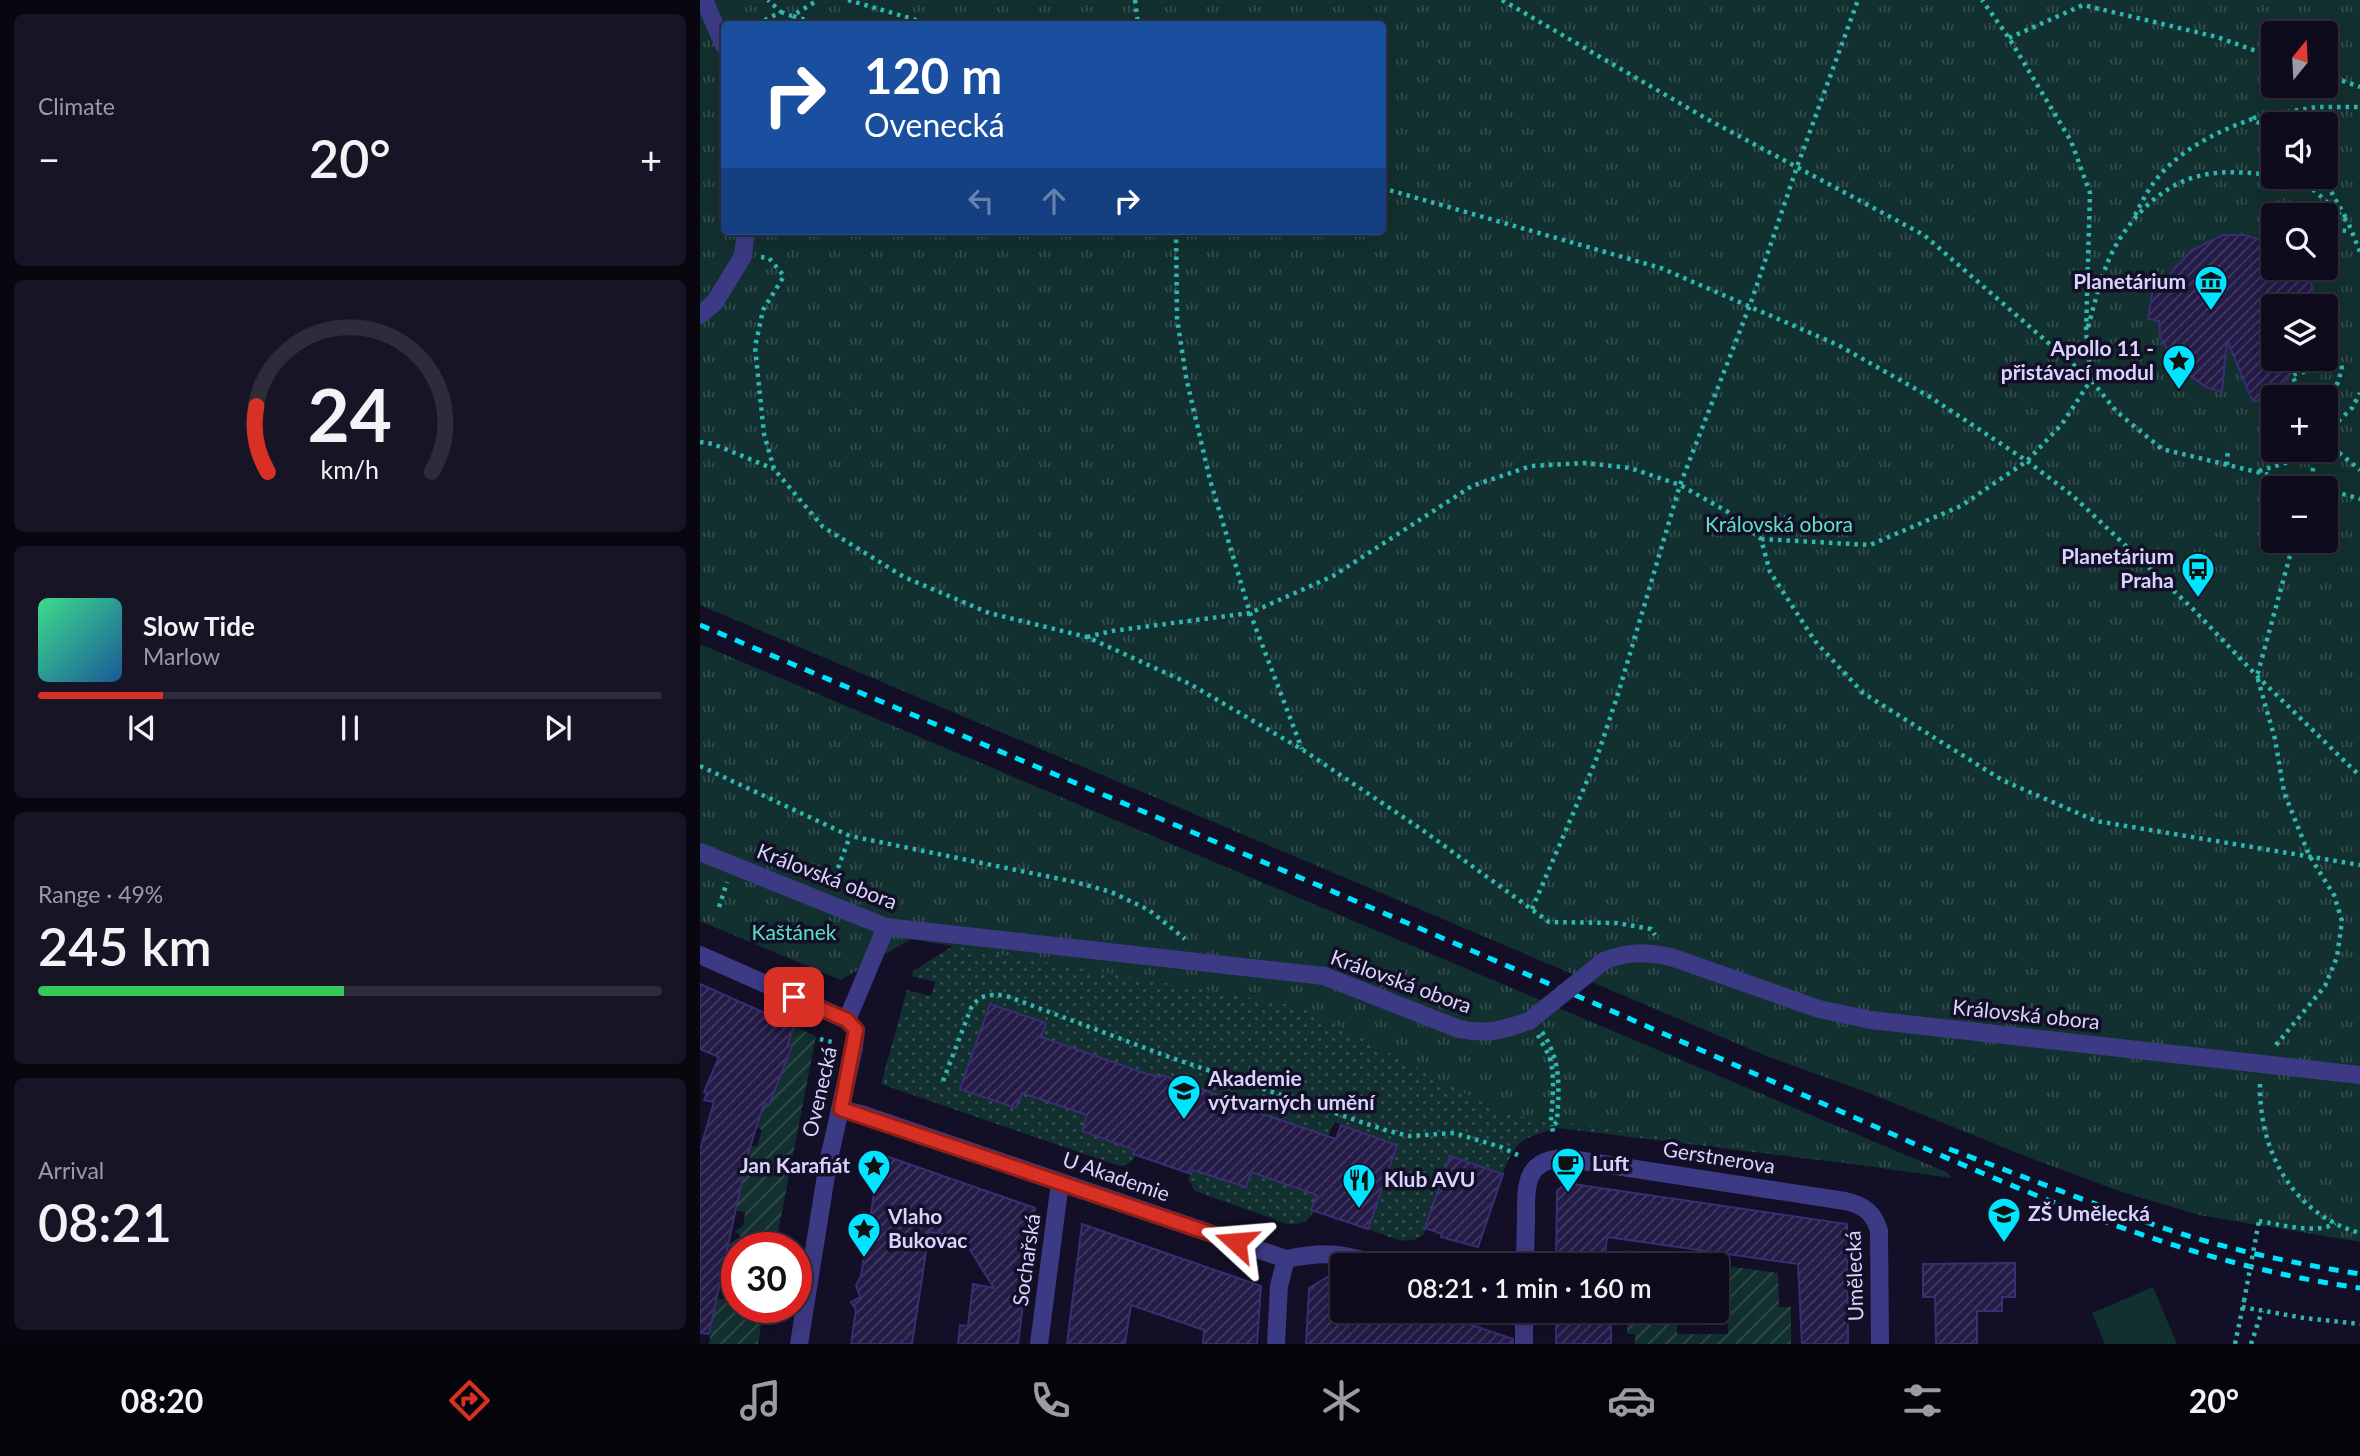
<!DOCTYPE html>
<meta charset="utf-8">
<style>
:root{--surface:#0e0b1c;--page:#171425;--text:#f1f3f6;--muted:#9b9ba3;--line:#2e2b3b;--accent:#d93025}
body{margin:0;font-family:Lato,sans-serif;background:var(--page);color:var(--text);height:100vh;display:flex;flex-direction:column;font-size:26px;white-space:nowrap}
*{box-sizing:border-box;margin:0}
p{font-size:23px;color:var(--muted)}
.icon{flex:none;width:38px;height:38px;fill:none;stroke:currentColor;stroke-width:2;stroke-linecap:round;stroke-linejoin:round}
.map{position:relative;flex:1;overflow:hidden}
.drawer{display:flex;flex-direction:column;gap:14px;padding:14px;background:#08060f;width:700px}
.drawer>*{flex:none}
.top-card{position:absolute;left:21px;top:21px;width:665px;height:214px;border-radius:7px;box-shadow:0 7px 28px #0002,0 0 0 2px var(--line);background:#1a4fa0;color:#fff;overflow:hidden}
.needle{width:46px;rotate:18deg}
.tools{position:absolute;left:1561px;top:21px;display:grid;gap:14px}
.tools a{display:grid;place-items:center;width:77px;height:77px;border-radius:7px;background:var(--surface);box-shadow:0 7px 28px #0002,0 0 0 2px var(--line);font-size:35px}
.speed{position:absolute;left:21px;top:1232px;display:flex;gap:14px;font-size:35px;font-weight:700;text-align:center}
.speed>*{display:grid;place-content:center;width:91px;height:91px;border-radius:50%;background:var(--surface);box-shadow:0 7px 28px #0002,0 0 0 2px var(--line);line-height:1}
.speed .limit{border:10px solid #d22;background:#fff;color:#111}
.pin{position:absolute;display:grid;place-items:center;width:60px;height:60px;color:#fff;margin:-30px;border-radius:14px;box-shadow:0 4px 10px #0006}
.me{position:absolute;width:77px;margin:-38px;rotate:289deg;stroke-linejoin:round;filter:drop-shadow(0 0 5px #0008)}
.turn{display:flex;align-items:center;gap:24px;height:147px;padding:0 28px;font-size:32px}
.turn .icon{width:91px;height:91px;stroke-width:2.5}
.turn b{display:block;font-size:49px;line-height:60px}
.lanes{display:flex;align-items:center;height:66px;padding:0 28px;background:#0003;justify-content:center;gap:35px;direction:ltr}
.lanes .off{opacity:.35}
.big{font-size:52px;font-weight:600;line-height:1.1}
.drawer .card{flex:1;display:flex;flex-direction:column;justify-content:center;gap:10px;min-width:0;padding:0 24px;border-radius:10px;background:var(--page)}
.drawer .dial{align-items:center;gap:0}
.dial svg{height:182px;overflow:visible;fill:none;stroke:var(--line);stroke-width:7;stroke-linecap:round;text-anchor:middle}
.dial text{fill:var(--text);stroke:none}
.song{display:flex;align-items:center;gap:21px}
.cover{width:84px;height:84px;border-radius:10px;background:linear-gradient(135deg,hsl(150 70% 55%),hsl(210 70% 35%))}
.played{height:7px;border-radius:4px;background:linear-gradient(90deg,var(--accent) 20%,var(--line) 20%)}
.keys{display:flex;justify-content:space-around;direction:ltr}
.heat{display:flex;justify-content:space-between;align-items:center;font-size:38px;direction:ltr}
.charge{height:10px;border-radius:5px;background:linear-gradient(90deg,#34c759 49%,var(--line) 0)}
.trip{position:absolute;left:630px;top:1253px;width:399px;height:70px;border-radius:7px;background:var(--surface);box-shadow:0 7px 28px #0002,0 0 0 2px var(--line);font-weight:600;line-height:70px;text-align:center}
.menu{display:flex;height:112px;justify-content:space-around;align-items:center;background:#06040b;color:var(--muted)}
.menu .icon{width:49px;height:49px}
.menu .current{color:var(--accent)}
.menu b{font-size:32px;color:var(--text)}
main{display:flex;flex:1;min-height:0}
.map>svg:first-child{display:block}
.grass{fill:url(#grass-dots)}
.park{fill:url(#park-tufts);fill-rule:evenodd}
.garden{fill:url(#garden-furrows)}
.pitch{fill:#12302f}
.building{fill:url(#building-hatch);stroke:#3b2d73;stroke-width:2}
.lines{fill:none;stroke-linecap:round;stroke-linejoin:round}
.path{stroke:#2fb8b0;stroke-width:4.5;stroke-dasharray:3.5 5;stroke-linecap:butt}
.street{stroke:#3d3a85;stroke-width:18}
.rail{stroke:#00e5ff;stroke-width:5;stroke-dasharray:10 9;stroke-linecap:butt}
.path-bridge{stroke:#2fb8b0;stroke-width:4.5;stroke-dasharray:3.5 5;stroke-linecap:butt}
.street-bridge{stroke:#3d3a85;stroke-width:18}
.route-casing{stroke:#8d1f18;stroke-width:18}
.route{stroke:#d93025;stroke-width:12}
.labels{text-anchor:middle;stroke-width:7;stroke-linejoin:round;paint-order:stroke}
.poi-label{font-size:21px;font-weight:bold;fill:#d9d4ff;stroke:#130f26;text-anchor:start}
.park-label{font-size:21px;fill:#5fe0c0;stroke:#130f26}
.street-label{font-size:21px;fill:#d9d4ff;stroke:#130f26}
</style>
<main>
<section class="drawer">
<div class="card"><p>Climate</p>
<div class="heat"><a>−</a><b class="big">20°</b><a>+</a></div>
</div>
<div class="card dial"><svg viewBox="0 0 100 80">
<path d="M14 69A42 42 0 1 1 86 69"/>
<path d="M14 69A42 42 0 0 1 9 40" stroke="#d93025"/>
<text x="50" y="56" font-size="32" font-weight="700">24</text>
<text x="50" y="72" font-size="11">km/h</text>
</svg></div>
<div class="card">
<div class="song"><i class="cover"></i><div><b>Slow Tide</b><p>Marlow</p></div></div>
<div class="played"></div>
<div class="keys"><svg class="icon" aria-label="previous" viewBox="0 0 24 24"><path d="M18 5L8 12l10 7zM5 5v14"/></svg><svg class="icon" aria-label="pause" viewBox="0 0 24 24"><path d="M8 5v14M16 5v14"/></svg><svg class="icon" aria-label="next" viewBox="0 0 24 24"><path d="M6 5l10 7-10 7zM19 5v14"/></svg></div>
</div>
<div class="card"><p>Range · 49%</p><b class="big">245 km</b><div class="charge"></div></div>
<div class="card"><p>Arrival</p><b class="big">08:21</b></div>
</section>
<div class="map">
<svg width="1660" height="1344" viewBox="0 0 1660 1344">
<defs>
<pattern id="grass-dots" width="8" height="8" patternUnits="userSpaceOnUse" patternTransform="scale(1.75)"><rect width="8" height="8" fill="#12302f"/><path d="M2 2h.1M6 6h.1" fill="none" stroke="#344d4e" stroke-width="1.8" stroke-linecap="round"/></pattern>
<pattern id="park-tufts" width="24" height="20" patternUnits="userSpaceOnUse" patternTransform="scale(1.75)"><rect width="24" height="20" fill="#12302f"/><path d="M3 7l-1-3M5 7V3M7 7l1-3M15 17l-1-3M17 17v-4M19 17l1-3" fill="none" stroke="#344d4e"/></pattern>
<pattern id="garden-furrows" width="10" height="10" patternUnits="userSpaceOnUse" patternTransform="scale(1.75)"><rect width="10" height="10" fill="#12302f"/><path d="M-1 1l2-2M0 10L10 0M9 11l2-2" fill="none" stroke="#344d4e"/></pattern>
<pattern id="building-hatch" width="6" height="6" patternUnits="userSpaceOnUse" patternTransform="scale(1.75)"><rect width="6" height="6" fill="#241b47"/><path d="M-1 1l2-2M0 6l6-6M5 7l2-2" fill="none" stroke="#433b63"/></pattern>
</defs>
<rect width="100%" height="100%" fill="#130f26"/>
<!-- grass -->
<path class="grass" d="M264 939 868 1014 1248 1173 1249 1176 858 1128C824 1138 816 1138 803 1174L750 1156 724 1234C708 1249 686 1235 668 1229L696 1144 634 1122 628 1137 530 1103 518 1097V1095L447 1074 341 1037 290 1005 260 1089 316 1108 322 1093 387 1115 382 1131 435 1150 433 1153 436 1155C432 1163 425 1167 416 1165L181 1084 207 990 231 996 235 982 211 976 213 971Z
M493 1170 546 1187 551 1172 617 1195 612 1210 614 1211C608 1223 599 1225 587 1224L495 1191 488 1179Z"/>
<!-- park -->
<path class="park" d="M0 0H1660V1242L1499 1215 1419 1191 1330 1158 1164 1091 1069 1057 0 605ZM24 24H682V231H24ZM1573 33H1626V86H1573ZM1573 124H1626V177H1573ZM1573 215H1626V268H1573ZM1573 306H1626V359H1573ZM1573 397H1626V450H1573ZM1573 488H1626V541H1573Z
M0 644 1248 1173 1251 1178 804 1114 603 1007 211 939 141 980 0 921Z"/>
<!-- garden -->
<path class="garden" d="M94 1026 116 1036 75 1248H37V1307H64L58 1344H9L16 1298 27 1300 34 1265 28 1259 34 1254 36 1256 28 1244 41 1237 35 1231 43 1226 45 1212 35 1210 51 1146H57L62 1130 56 1127 64 1103 69 1105Z
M928 1250 977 1257V1265H928Z
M1027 1266 1078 1273 1079 1307H1091V1344H935V1334H927V1311H977V1334H1028Z"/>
<!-- pitch -->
<path class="pitch" d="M1453 1287 1477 1344H1405L1392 1313Z"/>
<!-- building -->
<path class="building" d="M1523 235H1544L1573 243V268H1602L1610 280 1618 306H1573V359H1609L1584 379 1588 390 1553 402 1527 340 1522 392 1506 387 1480 368 1460 337 1459 321 1448 319 1454 282 1465 284 1473 270 1492 250Z
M0 984 94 1026 88 1044 92 1046 69 1105 64 1103 47 1157 9 1334 0 1333V1150L14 1102 4 1100 7 1093 4 1092 19 1057 0 1049Z
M290 1004 346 1023 341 1037 447 1074 460 1077 461 1075 518 1095V1097L530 1103 636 1139 641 1125 697 1145 668 1229 611 1210 617 1195 551 1172 546 1187 493 1170 491 1174 433 1154 435 1150 382 1131 387 1115 322 1093 316 1108 260 1089Z
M180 1154 335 1208 318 1344H258L260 1325 268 1326 273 1284 294 1288 262 1237 229 1232 212 1344H151L156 1310 151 1302 160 1297 156 1285 161 1276 165 1251 163 1243 168 1236 165 1225 170 1220 174 1193 171 1186 176 1181Z
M750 1156 803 1174 778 1247 741 1237 742 1234 725 1228Z
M866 1183 1147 1224 1148 1344H1102L1098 1264 907 1237 904 1265H856L857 1191Z
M382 1224 561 1286 557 1344H503L504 1330 431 1305 425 1344H367Z
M1315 1263V1297H1302V1311H1277V1344H1236L1235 1297H1223V1264Z
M629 1276 642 1280V1311H731L813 1339V1344H606L609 1288Z
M856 1311H911V1344H856Z"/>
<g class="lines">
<!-- path -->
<path class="path" d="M148 0 230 24
M435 0 438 24
M802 0 1007 119 1224 235 1391 380 1417 412 1462 449 1623 488
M81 12 92 16 118 0
M93 16 119 24
M57 24 81 12 68 0
M1309 38 1383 5 1517 37 1573 57
M1626 75 1660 87
M1553 118 1616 107H1660
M1581 177 1615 191 1648 222 1660 252
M1623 177 1646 218
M682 188 961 268 1138 345 1230 397 1327 461 1373 496 1493 609 1557 676 1660 776
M1435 215C1441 204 1447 191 1455 181 1479 150 1516 132 1552 119L1573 131
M1626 227 1651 232
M476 231 477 318 486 377 510 480 550 613 602 749
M61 257 69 258 84 276 63 310 55 347 64 434 74 469 123 527 204 577 289 613 387 637 490 684 603 750 721 829 849 922 917 923 951 929 955 935
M1388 327C1394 306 1399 284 1407 264 1423 224 1459 184 1503 175 1526 170 1550 173 1573 175
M1602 397 1592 375 1637 363 1641 364 1642 369 1626 418
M1626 433 1652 408 1660 393
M0 442 13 444 74 469
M1626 442 1660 470
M1527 465 1528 448
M1559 471 1592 461 1605 450
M1609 488 1617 450
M1626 489 1660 499
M1061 539 1170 545 1261 506 1327 461 1362 424 1391 380 1386 332 1390 193 1371 141 1309 38 1282 0
M387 637 412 631 550 613 633 576 772 486 831 466 885 463 930 468 980 485 1028 512 1061 539 1070 572 1115 641 1163 693 1302 780 1396 821 1660 865
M0 766 150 836 375 882 411 892 449 910 485 939
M132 884 150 836
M19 907 27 882
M832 909 896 760 918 694 980 485 1050 305 1097 167 1158 0
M842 1032C862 1061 859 1089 857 1122L852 1126 853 1132
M838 1035C841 1042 846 1049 849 1056 856 1077 852 1100 851 1121L852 1126
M120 1039 136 1043
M1576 1045 1625 986 1637 957 1642 921 1634 895 1609 855 1584 792 1575 739 1557 676 1594 541
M243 1081 271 1008C280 994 288 995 304 995L469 1057 685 1130 709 1136 754 1133 801 1147 822 1157
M1560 1084C1559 1151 1592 1214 1660 1233
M1559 1221C1577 1224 1620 1235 1635 1223
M1542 1307 1604 1318 1660 1324
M1535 1344 1544 1301
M1551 1344 1562 1311"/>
<!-- street -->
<path class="street" d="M4 0 24 45
M0 315 15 302 43 256 46 231
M0 852 186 927 624 976 759 1029C788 1035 802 1030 829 1021
M0 955 147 1020 156 1030 154 1047 128 1163 99 1344
M904 961C927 951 947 952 971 957L1119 1009 1171 1020 1660 1075
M147 1020 186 927
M141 1109 164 1115 586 1259C625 1251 641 1253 679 1265
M825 1265C825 1248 826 1231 826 1214 826 1183 826 1160 864 1158L1145 1201C1164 1205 1174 1213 1179 1231L1180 1344
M339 1344 360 1182
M576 1344 579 1286 586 1259
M824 1344V1311"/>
<!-- rail -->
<path class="rail" d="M0 625C309 756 620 884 928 1018 1021 1059 1115 1100 1208 1141 1354 1205 1501 1266 1660 1288
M1249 1149C1326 1177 1401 1208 1479 1233 1538 1252 1599 1264 1660 1274"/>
<!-- path-bridge -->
<path class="path-bridge" d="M1544 1301 1559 1221"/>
<!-- street-bridge -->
<path class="street-bridge" d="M829 1021 904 961"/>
</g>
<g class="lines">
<defs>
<path id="route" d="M94 997 147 1020 156 1030 141 1109 536 1242"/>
</defs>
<!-- route casing -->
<use href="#route" class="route-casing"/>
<!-- route -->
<use href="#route" class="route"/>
</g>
<!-- icons -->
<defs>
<symbol id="museum-pin" viewBox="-11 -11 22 30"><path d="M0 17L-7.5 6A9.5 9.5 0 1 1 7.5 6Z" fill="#00e5ff" stroke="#130f26"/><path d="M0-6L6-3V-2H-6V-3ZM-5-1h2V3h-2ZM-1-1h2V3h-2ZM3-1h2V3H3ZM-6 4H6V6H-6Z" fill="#111"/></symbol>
<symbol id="sight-pin" viewBox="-11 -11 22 30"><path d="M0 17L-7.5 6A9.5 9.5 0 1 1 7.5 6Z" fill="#00e5ff" stroke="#130f26"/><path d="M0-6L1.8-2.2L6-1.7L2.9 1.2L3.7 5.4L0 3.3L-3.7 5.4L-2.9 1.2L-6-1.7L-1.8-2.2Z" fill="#111"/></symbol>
<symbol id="bus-pin" viewBox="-11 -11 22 30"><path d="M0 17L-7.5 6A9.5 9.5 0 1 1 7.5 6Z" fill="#00e5ff" stroke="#130f26"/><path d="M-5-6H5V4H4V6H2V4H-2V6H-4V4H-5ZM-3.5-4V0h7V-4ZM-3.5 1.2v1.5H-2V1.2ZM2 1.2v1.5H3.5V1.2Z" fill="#111"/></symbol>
<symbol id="university-pin" viewBox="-11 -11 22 30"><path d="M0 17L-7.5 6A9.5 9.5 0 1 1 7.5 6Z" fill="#00e5ff" stroke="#130f26"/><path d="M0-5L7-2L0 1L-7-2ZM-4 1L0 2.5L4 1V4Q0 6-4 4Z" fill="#111"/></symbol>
<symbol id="cafe-pin" viewBox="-11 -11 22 30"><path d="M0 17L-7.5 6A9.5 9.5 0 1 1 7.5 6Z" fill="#00e5ff" stroke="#130f26"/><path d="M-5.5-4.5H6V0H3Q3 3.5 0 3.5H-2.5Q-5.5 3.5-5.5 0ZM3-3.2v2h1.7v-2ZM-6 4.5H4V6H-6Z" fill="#111"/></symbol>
<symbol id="restaurant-pin" viewBox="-11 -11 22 30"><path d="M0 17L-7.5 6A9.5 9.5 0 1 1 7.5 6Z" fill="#00e5ff" stroke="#130f26"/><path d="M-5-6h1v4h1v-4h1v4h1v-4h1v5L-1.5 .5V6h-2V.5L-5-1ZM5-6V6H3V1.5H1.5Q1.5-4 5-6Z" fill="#111"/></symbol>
<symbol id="school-pin" viewBox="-11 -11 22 30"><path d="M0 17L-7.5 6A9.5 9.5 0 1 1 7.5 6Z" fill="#00e5ff" stroke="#130f26"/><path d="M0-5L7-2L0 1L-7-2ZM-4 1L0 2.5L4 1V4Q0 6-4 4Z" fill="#111"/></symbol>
</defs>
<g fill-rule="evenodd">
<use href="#museum-pin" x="1492" y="263" width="38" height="52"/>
<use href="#sight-pin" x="1460" y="342" width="38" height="52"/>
<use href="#bus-pin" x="1479" y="550" width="38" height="52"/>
<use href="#university-pin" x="465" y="1072" width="38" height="52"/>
<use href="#cafe-pin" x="849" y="1145" width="38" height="52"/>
<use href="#sight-pin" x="155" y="1147" width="38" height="52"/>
<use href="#restaurant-pin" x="640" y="1161" width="38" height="52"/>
<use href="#school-pin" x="1285" y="1195" width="38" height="52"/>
<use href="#sight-pin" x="145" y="1210" width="38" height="52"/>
</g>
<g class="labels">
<!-- poi labels -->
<g class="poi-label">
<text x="1486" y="289" text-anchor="end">Planetárium</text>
<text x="1454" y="356" text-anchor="end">Apollo 11 -<tspan x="1454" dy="24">přistávací modul</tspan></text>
<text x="1474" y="564" text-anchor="end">Planetárium<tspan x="1474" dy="24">Praha</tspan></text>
<text x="508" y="1086">Akademie<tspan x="508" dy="24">výtvarných umění</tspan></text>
<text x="892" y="1171">Luft</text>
<text x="150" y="1173" text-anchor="end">Jan Karafiát</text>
<text x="684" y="1187">Klub AVU</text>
<text x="1328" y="1221">ZŠ Umělecká</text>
<text x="188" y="1224">Vlaho<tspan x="188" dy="24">Bukovac</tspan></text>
</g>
<!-- park labels -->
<g class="park-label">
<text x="1079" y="532">Královská obora</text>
<text x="94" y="940">Kaštánek</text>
</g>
<!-- street labels -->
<g class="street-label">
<text transform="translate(127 877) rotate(21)" y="7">Královská obora</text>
<text transform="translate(701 982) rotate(20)" y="7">Královská obora</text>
<text transform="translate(1326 1015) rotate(6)" y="7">Královská obora</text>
<text transform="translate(120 1092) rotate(-77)" y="7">Ovenecká</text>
<text transform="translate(1019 1158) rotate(9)" y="7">Gerstnerova</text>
<text transform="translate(416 1177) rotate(19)" y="7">U Akademie</text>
<text transform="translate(327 1260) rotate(-82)" y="7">Sochařská</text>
<text transform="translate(1155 1276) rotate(-92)" y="7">Umělecká</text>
</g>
</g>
</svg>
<div class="tools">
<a><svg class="needle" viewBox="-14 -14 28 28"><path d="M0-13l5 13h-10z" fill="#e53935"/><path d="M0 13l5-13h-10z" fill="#9b9ba3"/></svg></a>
<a><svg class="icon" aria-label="sound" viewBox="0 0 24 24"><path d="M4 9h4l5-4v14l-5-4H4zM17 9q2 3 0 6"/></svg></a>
<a><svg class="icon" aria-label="search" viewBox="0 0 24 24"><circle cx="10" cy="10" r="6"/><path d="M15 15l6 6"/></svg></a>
<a><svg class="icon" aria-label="layers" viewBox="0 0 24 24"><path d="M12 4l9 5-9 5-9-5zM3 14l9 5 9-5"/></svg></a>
<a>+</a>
<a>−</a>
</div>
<div class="speed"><div class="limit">30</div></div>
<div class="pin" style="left:94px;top:997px;background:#d93025"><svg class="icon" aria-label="arrive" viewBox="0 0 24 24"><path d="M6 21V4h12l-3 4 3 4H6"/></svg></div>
<svg class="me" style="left:536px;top:1242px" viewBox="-20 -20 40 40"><path d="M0-17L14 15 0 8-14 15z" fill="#d93025" stroke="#fff" stroke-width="4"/></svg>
<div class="trip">08:21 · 1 min · 160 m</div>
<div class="top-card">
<div class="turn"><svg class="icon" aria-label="right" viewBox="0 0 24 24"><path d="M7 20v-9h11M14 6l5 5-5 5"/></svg><div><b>120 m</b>Ovenecká</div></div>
<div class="lanes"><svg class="icon off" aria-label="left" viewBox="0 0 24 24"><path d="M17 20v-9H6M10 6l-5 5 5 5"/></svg><svg class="icon off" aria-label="ahead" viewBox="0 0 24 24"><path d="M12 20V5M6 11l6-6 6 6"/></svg><svg class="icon" aria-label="right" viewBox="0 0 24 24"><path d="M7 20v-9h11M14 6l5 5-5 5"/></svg></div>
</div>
</div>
</main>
<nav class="menu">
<b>08:20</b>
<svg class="icon current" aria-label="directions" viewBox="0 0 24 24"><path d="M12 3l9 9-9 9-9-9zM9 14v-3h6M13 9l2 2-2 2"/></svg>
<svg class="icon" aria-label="music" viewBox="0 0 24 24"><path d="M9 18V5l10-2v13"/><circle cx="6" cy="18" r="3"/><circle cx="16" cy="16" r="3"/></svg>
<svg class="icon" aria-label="phone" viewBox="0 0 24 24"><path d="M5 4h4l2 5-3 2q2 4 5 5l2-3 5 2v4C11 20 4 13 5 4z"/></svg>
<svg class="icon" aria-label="climate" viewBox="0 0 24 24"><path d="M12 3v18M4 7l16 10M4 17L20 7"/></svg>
<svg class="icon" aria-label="car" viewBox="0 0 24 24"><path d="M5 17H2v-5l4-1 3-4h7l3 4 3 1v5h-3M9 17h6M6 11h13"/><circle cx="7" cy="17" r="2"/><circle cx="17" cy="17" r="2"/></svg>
<svg class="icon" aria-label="filters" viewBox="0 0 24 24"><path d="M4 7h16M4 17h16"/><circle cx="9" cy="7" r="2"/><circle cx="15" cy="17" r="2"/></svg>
<b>20°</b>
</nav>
